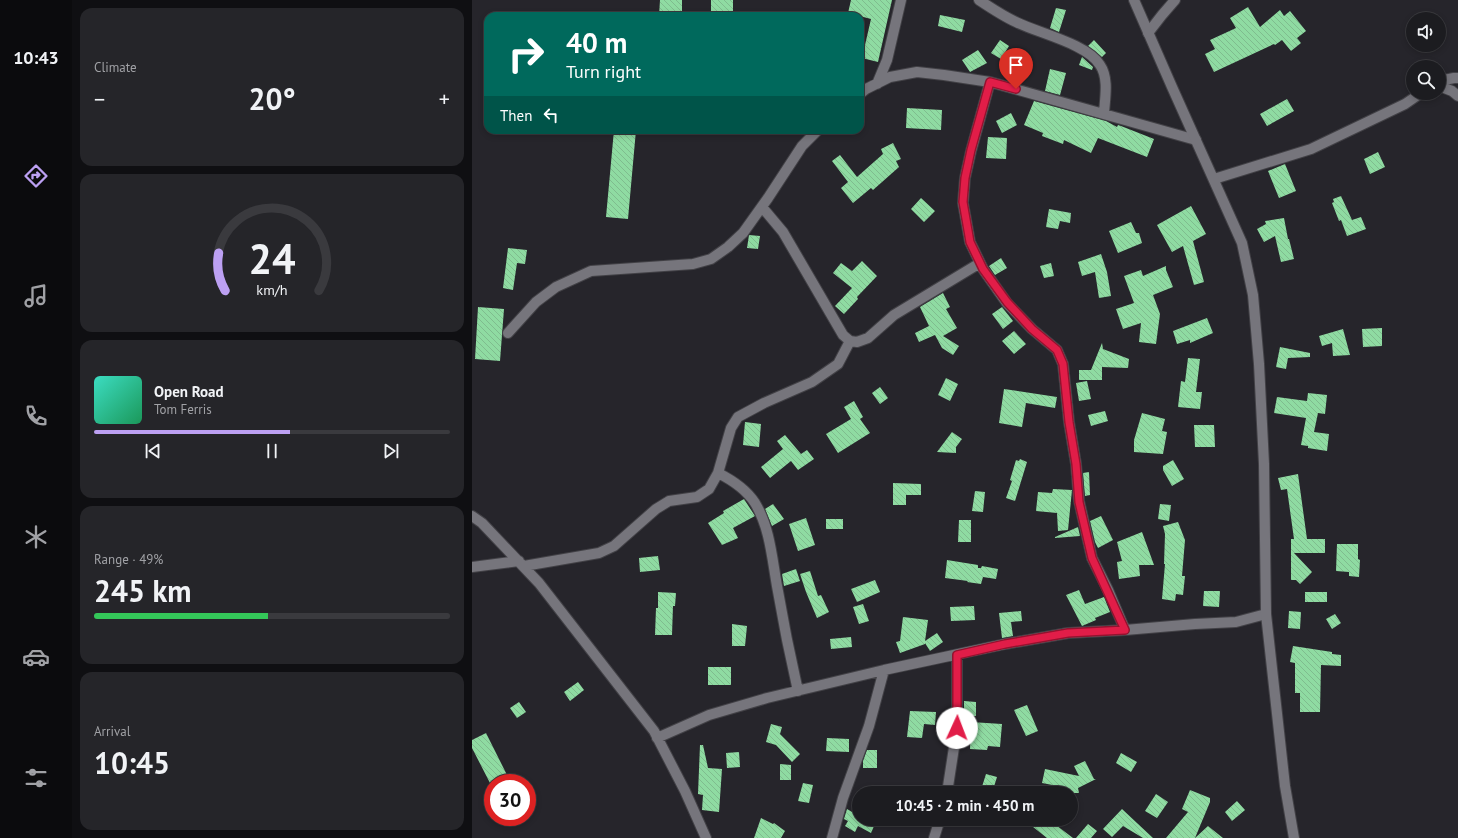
<!DOCTYPE html>
<meta charset="utf-8">
<style>
:root{--surface:#1c1c20;--page:#252529;--text:#f1f3f6;--muted:#a0a1a5;--line:#3a3a3e;--accent:#bca0f2}
body{margin:0;font-family:"PT Sans",sans-serif;background:var(--page);color:var(--text);height:100vh;display:flex;flex-direction:column;font-size:15px;white-space:nowrap}
*{box-sizing:border-box;margin:0}
p{font-size:13px;color:var(--muted)}
.icon{flex:none;width:22px;height:22px;fill:none;stroke:currentColor;stroke-width:2;stroke-linecap:round;stroke-linejoin:round}
.map{position:relative;flex:1;overflow:hidden}
.drawer{display:flex;flex-direction:column;gap:8px;padding:8px;background:#0f0f12;width:400px}
.drawer>*{flex:none}
.banner{position:absolute;left:12px;top:12px;width:380px;height:122px;border-radius:12px;box-shadow:0 2px 6px #0003,0 0 0 1px var(--line);background:#00695c;color:#fff;overflow:hidden}
.buttons{position:absolute;left:934px;top:12px;display:grid;gap:8px}
.buttons a{display:grid;place-items:center;width:40px;height:40px;border-radius:50%;background:var(--surface);box-shadow:0 2px 6px #0003,0 0 0 1px var(--line);font-size:20px}
.speed{position:absolute;left:12px;top:774px;display:flex;gap:8px;font-size:20px;font-weight:700;text-align:center}
.speed>*{display:grid;place-content:center;width:52px;height:52px;border-radius:50%;background:var(--surface);box-shadow:0 2px 6px #0003,0 0 0 1px var(--line);line-height:1}
.speed .limit{border:6px solid #d22;background:#fff;color:#111}
.pin{position:absolute;display:grid;place-items:center;width:34px;height:34px;color:#fff;margin:-41px -17px;border-radius:50% 50% 50% 0;rotate:-45deg;box-shadow:0 0 4px #0007}
.pin .icon{rotate:45deg}
.me{position:absolute;width:44px;margin:-22px;rotate:2deg;stroke-linejoin:round;filter:drop-shadow(0 0 3px #0008)}
.turn{display:flex;align-items:center;gap:14px;height:84px;padding:0 16px;font-size:18px}
.turn .icon{width:52px;height:52px;stroke-width:2.5}
.turn b{display:block;font-size:28px;line-height:34px}
.then{display:flex;align-items:center;height:38px;padding:0 16px;background:#0003;gap:8px;font-size:15px}
.big{font-size:30px;font-weight:600;line-height:1.1}
.drawer .widget{flex:1;display:flex;flex-direction:column;justify-content:center;gap:6px;min-width:0;padding:0 14px;border-radius:12px;background:var(--page)}
.drawer .dial{align-items:center;gap:0}
.dial svg{height:104px;overflow:visible;fill:none;stroke:var(--line);stroke-width:7;stroke-linecap:round;text-anchor:middle}
.dial text{fill:var(--text);stroke:none}
.song{display:flex;align-items:center;gap:12px}
.cover{width:48px;height:48px;border-radius:6px;background:linear-gradient(135deg,hsl(170 70% 55%),hsl(150 70% 35%))}
.played{height:4px;border-radius:2px;background:linear-gradient(90deg,var(--accent) 55%,var(--line) 55%)}
.keys{display:flex;justify-content:space-around;direction:ltr}
.heat{display:flex;justify-content:space-between;align-items:center;font-size:22px;direction:ltr}
.charge{height:6px;border-radius:3px;background:linear-gradient(90deg,#34c759 49%,var(--line) 0)}
.trip{position:absolute;left:380px;top:786px;width:226px;height:40px;border-radius:20px;background:var(--surface);box-shadow:0 2px 6px #0003,0 0 0 1px var(--line);font-weight:600;line-height:40px;text-align:center}
main{display:flex;flex:1;min-height:0}
.dock{display:flex;flex-direction:column;width:72px;justify-content:space-around;align-items:center;background:#0b0b0d;color:var(--muted)}
.dock .icon{width:28px;height:28px}
.dock .on{color:var(--accent)}
.dock b{font-size:18px;color:var(--text)}
.map>svg:first-child{display:block}
.building{fill:url(#building-back-hatch)}
.lines{fill:none;stroke-linecap:round;stroke-linejoin:round}
.street-casing{stroke:#424146;stroke-width:12}
.secondary-casing{stroke:#424146;stroke-width:12}
.street{stroke:#76757c;stroke-width:10}
.secondary{stroke:#76757c;stroke-width:10}
.route-casing{stroke:#92132f;stroke-width:10}
.route{stroke:#e11d48;stroke-width:7}
</style>
<main>
<nav class="dock">
<b>10:43</b>
<svg class="icon on" aria-label="directions" viewBox="0 0 24 24"><path d="M12 3l9 9-9 9-9-9zM9 14v-3h6M13 9l2 2-2 2"/></svg>
<svg class="icon" aria-label="music" viewBox="0 0 24 24"><path d="M9 18V5l10-2v13"/><circle cx="6" cy="18" r="3"/><circle cx="16" cy="16" r="3"/></svg>
<svg class="icon" aria-label="phone" viewBox="0 0 24 24"><path d="M5 4h4l2 5-3 2q2 4 5 5l2-3 5 2v4C11 20 4 13 5 4z"/></svg>
<svg class="icon" aria-label="climate" viewBox="0 0 24 24"><path d="M12 3v18M4 7l16 10M4 17L20 7"/></svg>
<svg class="icon" aria-label="car" viewBox="0 0 24 24"><path d="M5 17H2v-5l4-1 3-4h7l3 4 3 1v5h-3M9 17h6M6 11h13"/><circle cx="7" cy="17" r="2"/><circle cx="17" cy="17" r="2"/></svg>
<svg class="icon" aria-label="filters" viewBox="0 0 24 24"><path d="M4 7h16M4 17h16"/><circle cx="9" cy="7" r="2"/><circle cx="15" cy="17" r="2"/></svg>
</nav>
<section class="drawer">
<div class="widget"><p>Climate</p>
<div class="heat"><a>−</a><b class="big">20°</b><a>+</a></div>
</div>
<div class="widget dial"><svg viewBox="0 0 100 80">
<path d="M14 69A42 42 0 1 1 86 69"/>
<path d="M14 69A42 42 0 0 1 9 40" stroke="#bca0f2"/>
<text x="50" y="56" font-size="32" font-weight="700">24</text>
<text x="50" y="72" font-size="11">km/h</text>
</svg></div>
<div class="widget">
<div class="song"><i class="cover"></i><div><b>Open Road</b><p>Tom Ferris</p></div></div>
<div class="played"></div>
<div class="keys"><svg class="icon" aria-label="previous" viewBox="0 0 24 24"><path d="M18 5L8 12l10 7zM5 5v14"/></svg><svg class="icon" aria-label="pause" viewBox="0 0 24 24"><path d="M8 5v14M16 5v14"/></svg><svg class="icon" aria-label="next" viewBox="0 0 24 24"><path d="M6 5l10 7-10 7zM19 5v14"/></svg></div>
</div>
<div class="widget"><p>Range · 49%</p><b class="big">245 km</b><div class="charge"></div></div>
<div class="widget"><p>Arrival</p><b class="big">10:45</b></div>
</section>
<div class="map">
<svg width="986" height="838" viewBox="0 0 986 838">
<defs>
<pattern id="building-back-hatch" width="6" height="6" patternUnits="userSpaceOnUse"><rect width="6" height="6" fill="#8fdba2"/><path d="M-1 5l2 2M0 0l6 6M5-1l2 2" fill="none" stroke="#7fbc8e"/></pattern>
</defs>
<rect width="100%" height="100%" fill="#26252b"/>
<!-- building -->
<path class="building" d="M188 0H210V16H187Z
M239 0H261V16H239Z
M379 0H420L406 62 390 58 399 19 376 13Z
M776 7 788 27 808 10 812 16 818 11 834 31 825 38 829 43 819 51 810 40 803 45 802 44 742 72 733 54 743 49 738 40 764 28 758 18Z
M584 8 594 10 587 32 578 28Z
M468 15 493 20 490 32 466 26Z
M528 40 537 46 529 59 519 53Z
M622 40 634 53 630 57 616 46Z
M506 50 515 63 498 72 490 60Z
M610 57 621 67 620 70 607 65Z
M578 69 594 73 588 95 573 91Z
M815 99 822 111 795 126 788 114Z
M562 101 634 121 645 127 646 125 649 126 682 139 675 157 626 138 619 153 592 140 591 144 570 136 571 133 552 125Z
M435 108 470 110 469 130 434 128Z
M539 113 545 125 530 133 524 121Z
M142 130H164L156 219 134 217Z
M516 137 535 138 534 159 514 158Z
M421 143 429 159 424 161 427 167 401 190 399 188 381 203 369 188 376 182 360 161 368 155 385 177 411 154 409 149Z
M906 152 913 167 898 174 892 159Z
M813 164 824 191 807 198 796 171Z
M869 196 880 220 889 217 894 229 875 236 869 220 867 221 860 203 862 202 861 199Z
M449 198 463 211 452 222 439 209Z
M719 206 734 234 721 241 732 282 722 285 711 246 700 252 685 225Z
M577 209 599 213 598 223 588 221 586 229 574 227Z
M812 218 816 239H817L822 259 809 262 803 236 792 242 785 229 794 224 793 221Z
M659 222 664 233H667L670 243 646 253 637 231Z
M277 235 288 236 286 249 275 248Z
M36 248 55 250 53 264 45 263 41 290 31 288Z
M629 254 635 272 639 296 627 298 623 272 610 276 606 262Z
M529 258 535 268 523 275 517 266Z
M390 261 405 276 385 297 386 299 372 314 363 306 380 288 361 273 369 263 380 271Z
M579 263 582 276 572 278 568 266Z
M694 266V270L701 287 681 295 688 314 684 344 667 342 669 323 651 329 644 309 662 303 652 276 669 270 671 276Z
M471 293 478 307 474 309 485 328 471 336 487 346 481 355 470 348 463 335 447 342 443 333 457 326 448 307Z
M6 307 32 309 28 361 3 359Z
M530 307 541 321 531 329 520 314Z
M735 318 741 333 718 343V340L705 344 701 331Z
M910 328V346L891 347 890 329Z
M871 329 878 355 861 356 860 343 850 346 847 336Z
M542 331 554 344 542 354 530 341Z
M630 343 631 349 657 359 656 368 630 367V380H607V370H619Z
M808 347 838 353V357L816 358 814 369 804 367Z
M716 358 728 359 724 392H730L728 409 706 407 709 381 713 382Z
M474 378 486 384 478 401 466 395Z
M615 381 619 399 607 401 604 383Z
M408 387 416 398 408 404 400 393Z
M532 389 585 397 583 408 554 403 550 427 527 423Z
M836 393 855 395 853 414 846 413 842 432 857 434 855 451 836 448V446L829 445 834 418 802 413 805 397 835 401Z
M382 401 391 417 388 419 398 433 366 453 354 434 379 419 372 407Z
M633 411 636 421 619 426 616 415Z
M670 413 693 419 690 431 695 432 691 454 662 452V440Z
M273 422 289 424 287 447 271 445Z
M722 425H742L743 447H723Z
M480 432 490 439 484 447V453L465 452Z
M313 435 329 454 335 450 342 459 326 470 319 461 298 478 289 467 311 449 305 441Z
M548 459 555 462 543 501 534 498 540 481 538 480 544 460 547 461Z
M701 460 712 479 700 486 691 470V466Z
M617 472 618 495 613 496 611 473Z
M826 474 835 539H853V553H822L840 572 828 584 824 580H819V539H822L815 489 809 490 806 478Z
M421 483 449 484V495H434V505H421Z
M581 489 600 490 596 530 586 531 585 513 564 511 566 492 580 493Z
M503 491 513 492 511 512 500 511Z
M272 499 283 516 261 528 266 538 250 545 236 523 252 513 251 511Z
M301 504 312 519 300 526 293 509Z
M688 504 699 505 697 521 686 519Z
M629 516 641 540 626 548 623 542 618 521Z
M334 518 343 545 326 551 317 524Z
M354 519H371V529H354Z
M487 520H499V542H486Z
M706 522 713 540 710 576H713L711 595 704 594 703 601 690 599 693 564H692L693 534 691 526Z
M606 527 608 536 583 538V537Z
M670 532 682 565H667L668 576 647 579 645 562 650 561 645 542Z
M865 544H886V559L888 560 887 577 877 576V572L864 571Z
M186 556 188 570 168 572 167 558Z
M475 560 506 565V568H509L510 566 526 569 524 579 511 577 509 584 495 582 496 581 473 578Z
M324 569 328 581 312 586 310 574Z
M338 571 346 596 349 595 357 612 345 618 334 592 328 574Z
M403 580 408 592 385 602 379 589Z
M607 590 613 604 632 597 638 612 623 618 624 620 610 626 594 595Z
M732 591H748L747 607 731 606Z
M186 592 204 593 203 606H201L200 635H183L184 608H186Z
M833 592H855V602H833Z
M391 604 397 621 387 624 381 607Z
M502 606 503 620 479 621 478 607Z
M549 611 550 621 539 622 541 636 530 638 527 613Z
M817 611 829 612 828 629 816 628Z
M863 614 869 623 860 629 854 619Z
M431 617 456 620 453 641 465 633 471 642 458 651 453 643V644L428 653 424 642 428 641Z
M260 624 275 626 273 646H260Z
M379 637 380 647 359 649 358 639Z
M821 646 860 652V654L869 655V666L849 665 848 712H828V693H823V663L818 662Z
M236 667H259V685H236Z
M106 682 112 690 98 701 92 692Z
M492 701 504 702V716H492Z
M47 702 54 712 45 718 38 708Z
M555 705 566 731 554 736 542 710Z
M438 711 464 712 463 725 452 724 450 738 435 737Z
M499 722 530 724 528 747 516 746 515 750 498 749Z
M299 724 310 727 308 734 328 754 320 762 304 745 294 742Z
M14 733 39 783H18L0 748V740Z
M355 738 377 739V752L354 751Z
M228 745H231L236 768 250 769 247 812 230 810 231 795 226 794Z
M395 750H405V768H391V761Z
M267 752 268 767 255 768 254 753Z
M649 753 665 762 659 772 644 763Z
M613 761 622 779H624L606 788 607 793H597L596 788 570 783 573 769 607 776 602 766Z
M308 764 319 765V780H308Z
M514 774 525 777 520 793H508Z
M331 783 341 785 337 803 326 801Z
M718 790 738 798V802L723 838 736 826 751 838H694L716 812 710 809Z
M684 794 696 802 685 818 673 811Z
M765 801 773 810 760 821 753 812Z
M375 809 387 816V819H393L403 824 399 833 386 826 383 832 373 826 376 821 372 819Z
M650 809 681 838H671L651 826 640 837 631 829Z
M289 818 301 824 302 823 313 831 309 838H282Z
M551 819H576L601 838H575Z
M616 824 625 831 619 838H604Z"/>
<g class="lines">
<defs>
<path id="street" d="M507 0C519 8 531 16 544 22 566 33 616 44 628 65 637 78 633 98 632 113
M676 33 690 15 703 0
M967 81 982 78H986
M518 82 499 151 493 178 491 203 498 242 511 269 535 303 560 329 585 350 591 364 597 422 604 464 607 501 620 558 636 590 653 630
M405 84 415 60 429 0
M967 86 980 91 986 96
M388 94 394 89 418 77 445 72 472 75 518 82 724 140
M742 179 839 149 933 104 949 93
M290 207 311 232 371 335 378 341 385 342 396 338 422 315 508 263
M36 333 64 302 84 287 119 271 221 264 239 259 256 247 271 233 296 198 330 146 346 130
M246 473C260 480 274 489 283 503 298 528 300 558 305 586 311 621 318 656 326 691
M0 516 10 523 67 583 182 731 213 791 234 838
M52 566 127 553 142 546 184 509 197 501 225 497 237 489 246 473 259 428 266 417 292 403 340 382 366 364 378 341
M0 567 47 561
M185 738 237 715 295 698 412 670 533 644 596 633 653 630 723 624 764 622 794 614
M475 793 485 728V655
M360 838 371 798 397 726 412 670
M462 838 468 819"/>
<path id="secondary" d="M662 0 700 87 770 243 781 295 787 364 792 464 794 614 813 786 822 838"/>
</defs>
<!-- street casing -->
<use href="#street" class="street-casing"/>
<!-- secondary casing -->
<use href="#secondary" class="secondary-casing"/>
<!-- street -->
<use href="#street" class="street"/>
<!-- secondary -->
<use href="#secondary" class="secondary"/>
</g>
<g class="lines">
<defs>
<path id="route" d="M485 728V655L533 644 596 633 653 630 620 558 607 502 604 464 597 422 591 364 585 350 560 329 535 302 511 269 498 242 491 202 493 178 499 150 518 82 544 89"/>
</defs>
<!-- route casing -->
<use href="#route" class="route-casing"/>
<!-- route -->
<use href="#route" class="route"/>
</g>
</svg>
<div class="buttons">
<a><svg class="icon" aria-label="sound" viewBox="0 0 24 24"><path d="M4 9h4l5-4v14l-5-4H4zM17 9q2 3 0 6"/></svg></a>
<a><svg class="icon" aria-label="search" viewBox="0 0 24 24"><circle cx="10" cy="10" r="6"/><path d="M15 15l6 6"/></svg></a>
</div>
<div class="speed"><div class="limit">30</div></div>
<div class="pin" style="left:544px;top:89px;background:#d93025"><svg class="icon" aria-label="arrive" viewBox="0 0 24 24"><path d="M6 21V4h12l-3 4 3 4H6"/></svg></div>
<svg class="me" style="left:485px;top:728px" viewBox="-20 -20 40 40"><circle r="19" fill="#fff"/><path d="M0-13L10 11 0 6-10 11z" fill="#e11d48"/></svg>
<div class="trip">10:45 · 2 min · 450 m</div>
<div class="banner">
<div class="turn"><svg class="icon" aria-label="right" viewBox="0 0 24 24"><path d="M7 20v-9h11M14 6l5 5-5 5"/></svg><div><b>40 m</b>Turn right</div></div>
<div class="then">Then<svg class="icon" aria-label="left" viewBox="0 0 24 24"><path d="M17 20v-9H6M10 6l-5 5 5 5"/></svg></div>
</div>
</div>
</main>
